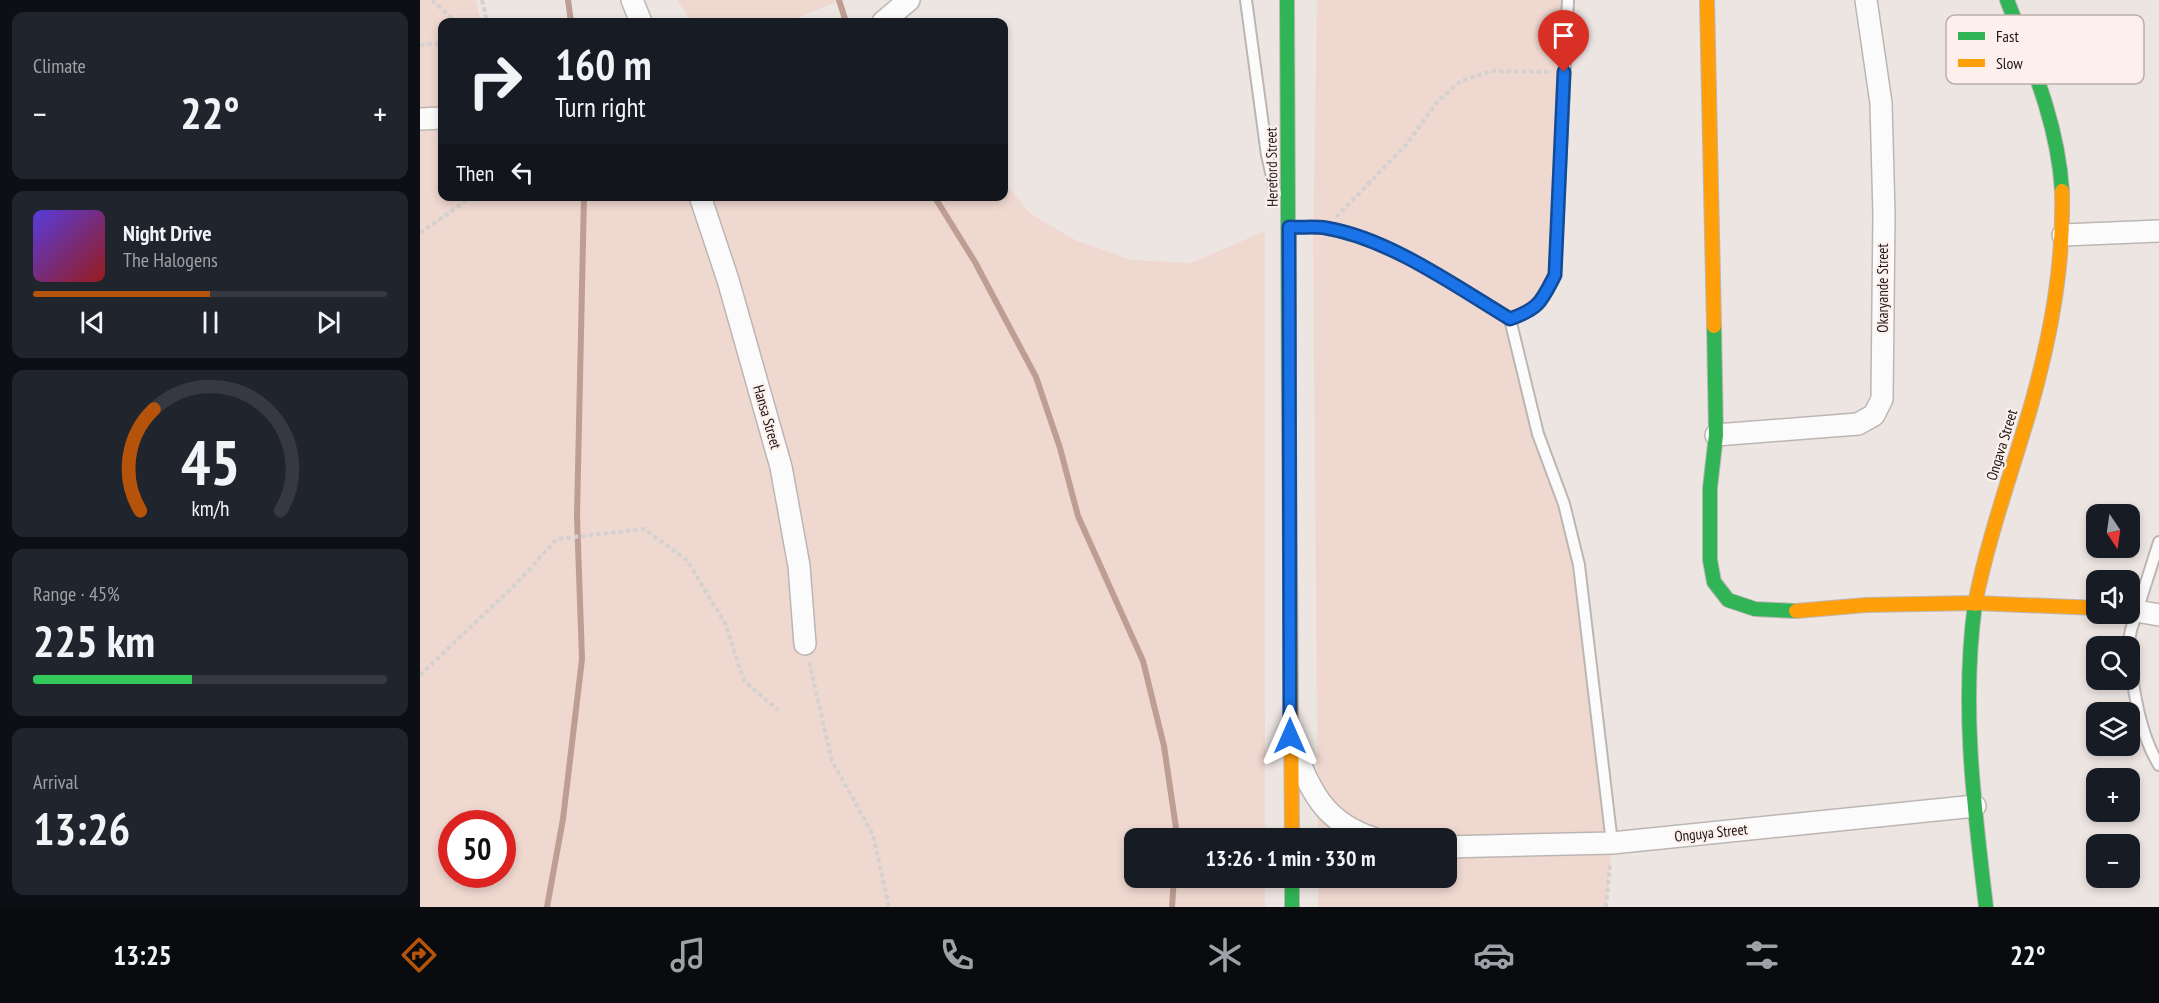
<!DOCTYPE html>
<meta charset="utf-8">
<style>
:root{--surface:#171b24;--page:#20242c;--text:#f1f3f6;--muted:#9ea1a6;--line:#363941;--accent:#b45309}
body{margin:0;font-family:"PT Sans Narrow",sans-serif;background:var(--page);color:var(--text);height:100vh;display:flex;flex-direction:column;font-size:22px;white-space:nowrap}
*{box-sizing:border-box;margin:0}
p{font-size:20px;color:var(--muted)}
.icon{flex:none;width:33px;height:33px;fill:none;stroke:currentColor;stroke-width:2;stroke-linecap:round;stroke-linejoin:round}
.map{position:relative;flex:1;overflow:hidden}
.details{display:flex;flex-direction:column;gap:12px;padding:12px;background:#0d0f14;width:420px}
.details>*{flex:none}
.banner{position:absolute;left:18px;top:18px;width:570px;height:183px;border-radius:12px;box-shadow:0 3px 9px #0003;background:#171b24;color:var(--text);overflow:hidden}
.needle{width:39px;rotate:167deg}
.buttons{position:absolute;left:1666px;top:504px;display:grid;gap:12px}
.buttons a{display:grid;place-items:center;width:54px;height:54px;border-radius:12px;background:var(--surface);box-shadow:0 3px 9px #0003;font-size:30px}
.speed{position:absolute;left:18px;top:810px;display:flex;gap:12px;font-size:30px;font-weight:700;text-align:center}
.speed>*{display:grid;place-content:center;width:78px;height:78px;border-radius:50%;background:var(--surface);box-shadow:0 3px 9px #0003;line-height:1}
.speed .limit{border:9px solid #d22;background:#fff;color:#111}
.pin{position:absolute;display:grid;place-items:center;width:51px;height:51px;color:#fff;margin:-62px -26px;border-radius:50% 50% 50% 0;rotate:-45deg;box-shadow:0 0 6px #0007}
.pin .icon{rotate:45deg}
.me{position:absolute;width:66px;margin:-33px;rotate:0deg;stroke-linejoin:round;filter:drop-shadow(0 0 4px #0008)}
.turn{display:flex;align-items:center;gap:21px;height:126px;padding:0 18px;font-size:27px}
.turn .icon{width:78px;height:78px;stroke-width:2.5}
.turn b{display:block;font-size:42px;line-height:51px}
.then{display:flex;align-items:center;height:57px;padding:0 18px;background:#0003;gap:12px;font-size:22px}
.big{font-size:45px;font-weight:600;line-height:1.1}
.details .widget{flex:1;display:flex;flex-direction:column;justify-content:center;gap:9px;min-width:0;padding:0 21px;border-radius:12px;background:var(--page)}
.details .dial{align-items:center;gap:0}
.dial svg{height:156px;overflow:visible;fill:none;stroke:var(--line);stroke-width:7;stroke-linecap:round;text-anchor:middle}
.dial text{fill:var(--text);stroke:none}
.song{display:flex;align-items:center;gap:18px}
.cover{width:72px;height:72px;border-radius:9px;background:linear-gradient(135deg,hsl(250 70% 55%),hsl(0 70% 35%))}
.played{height:6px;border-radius:3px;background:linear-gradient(90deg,var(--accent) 50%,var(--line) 50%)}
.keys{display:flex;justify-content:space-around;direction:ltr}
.heat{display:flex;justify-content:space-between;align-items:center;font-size:33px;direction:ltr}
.charge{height:9px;border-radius:4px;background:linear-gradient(90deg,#34c759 45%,var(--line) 0)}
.trip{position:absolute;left:704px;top:828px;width:333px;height:60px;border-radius:12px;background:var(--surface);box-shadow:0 3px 9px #0003;font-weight:600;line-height:60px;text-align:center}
.menu{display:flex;height:96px;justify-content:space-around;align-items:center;background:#090b0e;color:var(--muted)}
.menu .icon{width:42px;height:42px}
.menu .active{color:var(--accent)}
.menu b{font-size:27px;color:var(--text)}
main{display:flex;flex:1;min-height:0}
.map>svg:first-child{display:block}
.green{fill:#efd8d0;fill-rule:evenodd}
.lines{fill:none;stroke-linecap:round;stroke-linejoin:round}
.stream{stroke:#be9d92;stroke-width:6}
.lane-casing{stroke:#bcb6b3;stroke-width:14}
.street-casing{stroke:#bcb6b3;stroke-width:24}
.fast-casing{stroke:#bcb6b3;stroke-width:16}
.slow-casing{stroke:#bcb6b3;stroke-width:16}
.path{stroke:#d4d1d0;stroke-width:4;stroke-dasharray:4.5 3;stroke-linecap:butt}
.lane{stroke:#fcfbfb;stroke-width:10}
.street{stroke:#fcfbfb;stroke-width:21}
.fast{stroke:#30b455;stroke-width:14}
.slow{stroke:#ff9f0a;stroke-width:14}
.route-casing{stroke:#114b97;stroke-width:15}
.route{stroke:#1a73e8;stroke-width:10}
.labels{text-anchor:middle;stroke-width:4.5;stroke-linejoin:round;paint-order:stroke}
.street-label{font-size:15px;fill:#1d1715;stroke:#fdf0ec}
.key{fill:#fdf0ec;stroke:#baafac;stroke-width:1.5}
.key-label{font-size:16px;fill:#1d1715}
</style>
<main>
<section class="details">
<div class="widget"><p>Climate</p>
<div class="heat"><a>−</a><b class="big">22°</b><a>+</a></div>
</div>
<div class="widget">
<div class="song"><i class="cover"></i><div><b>Night Drive</b><p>The Halogens</p></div></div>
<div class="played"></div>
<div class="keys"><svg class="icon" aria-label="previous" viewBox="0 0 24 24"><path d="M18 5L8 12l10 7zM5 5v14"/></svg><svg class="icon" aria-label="pause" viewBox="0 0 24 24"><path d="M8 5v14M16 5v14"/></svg><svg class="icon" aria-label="next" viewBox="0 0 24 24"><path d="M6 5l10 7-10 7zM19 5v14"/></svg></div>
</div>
<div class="widget dial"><svg viewBox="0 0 100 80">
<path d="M14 69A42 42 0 1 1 86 69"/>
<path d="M14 69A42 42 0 0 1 21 17" stroke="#b45309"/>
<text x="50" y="56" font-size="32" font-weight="700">45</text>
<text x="50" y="72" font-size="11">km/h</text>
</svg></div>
<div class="widget"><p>Range · 45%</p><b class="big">225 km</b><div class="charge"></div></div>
<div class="widget"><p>Arrival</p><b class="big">13:26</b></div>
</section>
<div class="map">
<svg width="1739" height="907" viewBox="0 0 1739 907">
<rect width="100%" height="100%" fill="#ede5e2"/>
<!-- green -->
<path class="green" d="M0 0H56L61 22H22V196H584V182L611 214 655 240 711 260 771 263 845 231V838H714V878H845V907H0ZM32 824H82V874H32Z
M257 0H421L375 19 363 22H272Z
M897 0H1148L1135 275 1121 300 1091 319 1159 565 1192 843 1186 907H898V878H1026V838H898L893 248Z"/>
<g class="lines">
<!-- stream -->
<path class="stream" d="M148 0 151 22
M419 0 426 22
M514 196 555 262 616 377 640 448 658 516 723 661 744 746 756 828V838
M127 907 143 819 162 659 157 516 164 196
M752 907 754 878"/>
<defs>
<path id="lane" d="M826 0 847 155 856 194
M1148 0 1135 275C1120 301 1120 308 1090 319L1118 434 1144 504 1159 565 1192 843
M870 227C882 228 896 226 908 229 974 242 1033 285 1090 319
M1708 646 1711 630 1739 542
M1710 664C1715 698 1721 736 1739 765"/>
<path id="street" d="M212 0 221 22
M463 22 489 0
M0 119 22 118
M280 196 308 280 361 467 379 566 385 644
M1643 235 1739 231
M1296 435 1438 424 1454 415 1462 399 1464 215 1461 103 1446 0
M1710 610 1739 615
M874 748C890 792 906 823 953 838
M1026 847 1192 843 1555 806"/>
<path id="fast" d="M867 0 869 434
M1587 0C1611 62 1638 123 1642 191
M1294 326 1296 435 1290 488V560L1294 582 1308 600 1335 609 1376 611
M1555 604C1541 706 1554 806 1566 907
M872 878V907"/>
<path id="slow" d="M1287 0 1294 326
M869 434 872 838
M1555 604C1568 537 1592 472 1611 406 1631 335 1644 265 1642 191
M1376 611 1446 605 1555 603 1677 608"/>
</defs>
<!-- lane casing -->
<use href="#lane" class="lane-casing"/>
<!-- street casing -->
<use href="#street" class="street-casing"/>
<!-- fast casing -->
<use href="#fast" class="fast-casing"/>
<!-- slow casing -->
<use href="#slow" class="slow-casing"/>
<!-- path -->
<path class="path" d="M12 0 36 22
M62 0 67 22
M0 45 22 43
M916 217 986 145 1018 101 1041 81 1071 71 1132 72
M0 233 53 196
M389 662 412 761 453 835 469 907
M0 675 94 586 137 539 224 529 267 560 305 623 324 681 358 710
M1186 907 1190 863"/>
<!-- lane -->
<use href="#lane" class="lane"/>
<!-- street -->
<use href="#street" class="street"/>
<!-- fast -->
<use href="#fast" class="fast"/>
<!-- slow -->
<use href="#slow" class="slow"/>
</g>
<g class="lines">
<defs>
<path id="route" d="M870 736 869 227C881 228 894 226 906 228 968 238 1037 287 1090 319 1120 308 1121 302 1135 275L1144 72"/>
</defs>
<!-- route casing -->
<use href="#route" class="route-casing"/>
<!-- route -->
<use href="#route" class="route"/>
</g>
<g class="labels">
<!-- street labels -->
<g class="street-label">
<text transform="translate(852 167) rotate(-91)" y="5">Hereford Street</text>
<text transform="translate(1463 288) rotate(-90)" y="5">Okaryande Street</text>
<text transform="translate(347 417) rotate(74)" y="5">Hansa Street</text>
<text transform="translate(1582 445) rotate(-73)" y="5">Ongava Street</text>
<text transform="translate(1291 833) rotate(-6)" y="5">Onguya Street</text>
</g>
</g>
<!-- legend -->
<rect x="1526" y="15" width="198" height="69" rx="9" class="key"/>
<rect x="1538" y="32" width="27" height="8" fill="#30b455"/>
<rect x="1538" y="59" width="27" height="8" fill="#ff9f0a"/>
<g class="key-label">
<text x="1576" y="42">Fast</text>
<text x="1576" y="69">Slow</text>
</g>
</svg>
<div class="buttons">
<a><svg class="needle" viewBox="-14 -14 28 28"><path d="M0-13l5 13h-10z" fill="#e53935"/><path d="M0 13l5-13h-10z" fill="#9ea1a6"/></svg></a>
<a><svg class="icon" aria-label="sound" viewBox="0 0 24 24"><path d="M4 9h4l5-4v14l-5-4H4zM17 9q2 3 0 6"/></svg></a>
<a><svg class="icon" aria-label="search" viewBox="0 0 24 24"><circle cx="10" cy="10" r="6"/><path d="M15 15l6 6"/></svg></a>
<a><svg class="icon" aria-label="layers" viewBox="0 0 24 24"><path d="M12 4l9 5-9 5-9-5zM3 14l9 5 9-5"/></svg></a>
<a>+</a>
<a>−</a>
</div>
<div class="speed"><div class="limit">50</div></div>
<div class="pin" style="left:1144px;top:72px;background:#d93025"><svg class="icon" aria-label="arrive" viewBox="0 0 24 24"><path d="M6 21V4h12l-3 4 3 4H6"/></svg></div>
<svg class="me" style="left:870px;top:736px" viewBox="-20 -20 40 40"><path d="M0-17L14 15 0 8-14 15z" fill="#1a73e8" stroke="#fff" stroke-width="4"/></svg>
<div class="trip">13:26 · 1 min · 330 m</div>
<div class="banner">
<div class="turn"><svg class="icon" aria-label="right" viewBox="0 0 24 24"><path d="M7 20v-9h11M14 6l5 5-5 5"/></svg><div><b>160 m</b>Turn right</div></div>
<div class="then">Then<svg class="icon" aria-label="left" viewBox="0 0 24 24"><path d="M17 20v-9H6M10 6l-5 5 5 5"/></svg></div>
</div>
</div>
</main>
<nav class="menu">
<b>13:25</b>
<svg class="icon active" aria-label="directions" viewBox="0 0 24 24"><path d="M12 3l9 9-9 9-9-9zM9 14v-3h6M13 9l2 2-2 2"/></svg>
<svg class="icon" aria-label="music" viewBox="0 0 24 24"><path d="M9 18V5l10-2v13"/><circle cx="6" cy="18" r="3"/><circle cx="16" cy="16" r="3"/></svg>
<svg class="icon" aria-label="phone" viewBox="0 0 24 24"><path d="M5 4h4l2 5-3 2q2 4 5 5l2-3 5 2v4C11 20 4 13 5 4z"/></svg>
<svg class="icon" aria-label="climate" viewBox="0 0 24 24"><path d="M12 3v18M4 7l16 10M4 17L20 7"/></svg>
<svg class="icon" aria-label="car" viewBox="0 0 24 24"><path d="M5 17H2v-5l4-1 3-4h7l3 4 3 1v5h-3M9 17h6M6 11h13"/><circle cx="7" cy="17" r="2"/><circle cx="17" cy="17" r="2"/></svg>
<svg class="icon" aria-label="filters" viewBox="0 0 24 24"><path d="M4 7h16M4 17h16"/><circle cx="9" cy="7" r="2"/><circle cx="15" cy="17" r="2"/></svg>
<b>22°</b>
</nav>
